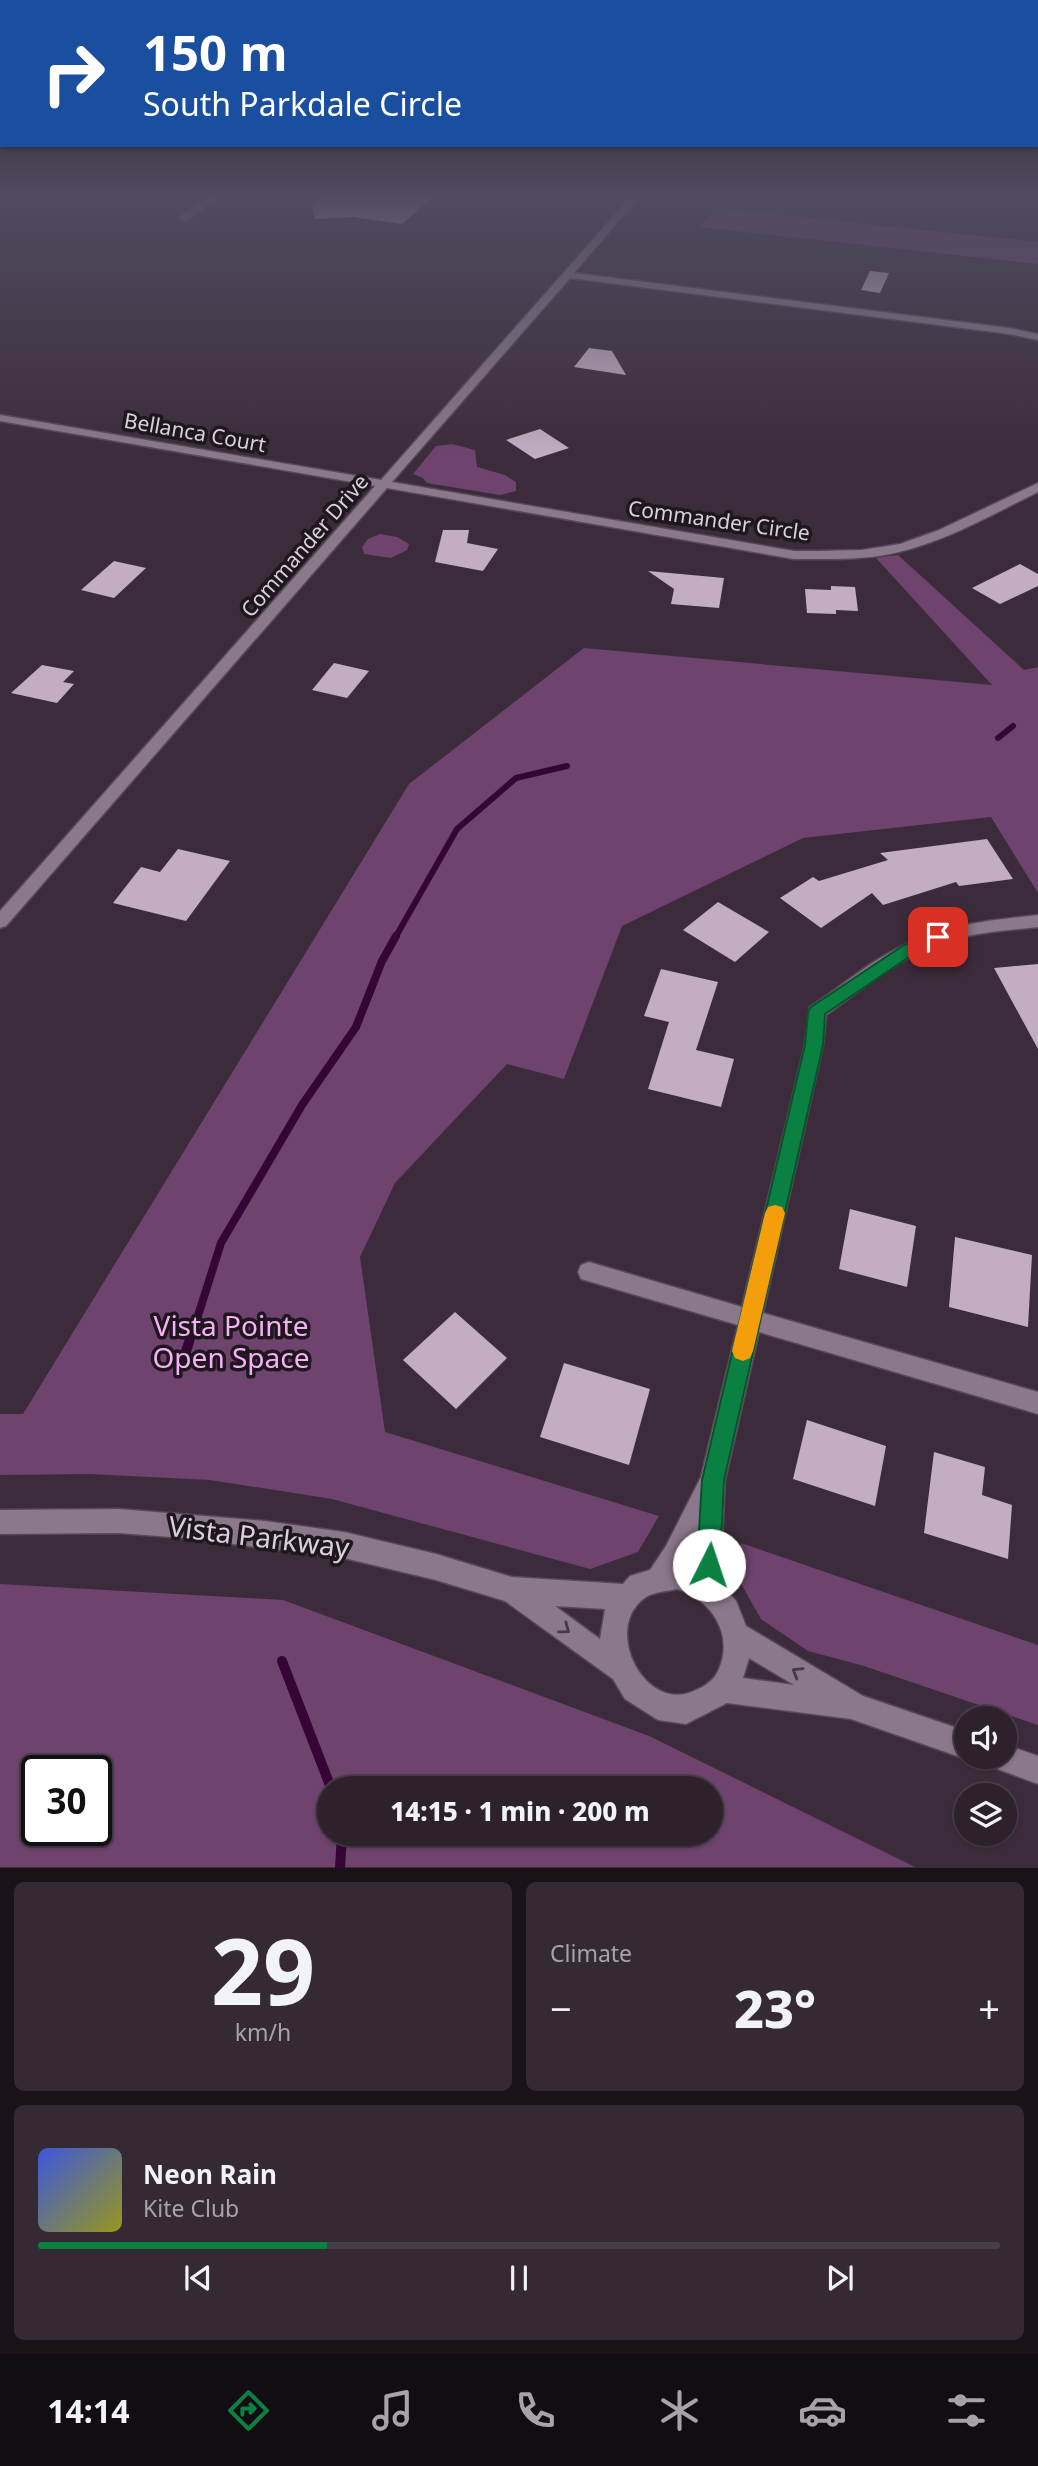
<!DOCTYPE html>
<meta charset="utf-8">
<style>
:root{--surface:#2d212c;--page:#352934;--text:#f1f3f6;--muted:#a7a3a9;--line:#483e48;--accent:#0b8043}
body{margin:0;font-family:"Noto Sans",sans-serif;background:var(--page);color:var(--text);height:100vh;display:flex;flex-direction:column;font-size:26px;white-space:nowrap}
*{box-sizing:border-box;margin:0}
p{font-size:23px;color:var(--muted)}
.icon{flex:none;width:38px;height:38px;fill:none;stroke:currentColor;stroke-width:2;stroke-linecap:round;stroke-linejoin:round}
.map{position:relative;height:1868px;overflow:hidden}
.details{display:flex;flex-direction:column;gap:14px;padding:14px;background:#191218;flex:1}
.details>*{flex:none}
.hud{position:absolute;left:0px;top:0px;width:1040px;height:147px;box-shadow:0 2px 5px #0004,0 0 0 2px var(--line);background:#1a4fa0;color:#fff;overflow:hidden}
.buttons{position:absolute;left:954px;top:1706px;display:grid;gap:14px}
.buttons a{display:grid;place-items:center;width:63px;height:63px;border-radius:50%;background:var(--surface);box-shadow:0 2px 5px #0004,0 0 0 2px var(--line);font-size:35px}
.speed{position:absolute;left:21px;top:1755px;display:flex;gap:14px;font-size:35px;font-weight:700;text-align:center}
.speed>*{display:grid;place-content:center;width:91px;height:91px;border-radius:50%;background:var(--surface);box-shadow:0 2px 5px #0004,0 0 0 2px var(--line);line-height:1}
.speed .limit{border:4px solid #111;border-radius:10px;background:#fff;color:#111}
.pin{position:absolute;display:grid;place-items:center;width:60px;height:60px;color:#fff;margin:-30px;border-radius:14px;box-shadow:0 4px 10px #0006}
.me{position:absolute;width:77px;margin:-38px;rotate:4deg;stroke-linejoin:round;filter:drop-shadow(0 0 5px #0008)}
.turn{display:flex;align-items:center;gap:24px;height:147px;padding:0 28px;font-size:32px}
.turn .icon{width:91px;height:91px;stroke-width:2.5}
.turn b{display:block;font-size:49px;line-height:60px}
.big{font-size:52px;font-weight:800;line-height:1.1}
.details .tile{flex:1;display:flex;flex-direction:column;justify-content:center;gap:10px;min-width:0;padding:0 24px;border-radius:10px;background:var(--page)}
.details .dial{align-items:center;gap:0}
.dial b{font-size:91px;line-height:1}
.song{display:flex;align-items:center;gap:21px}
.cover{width:84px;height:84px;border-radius:10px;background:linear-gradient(135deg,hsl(230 70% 55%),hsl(60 70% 35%))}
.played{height:7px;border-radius:4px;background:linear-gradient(90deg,var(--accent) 30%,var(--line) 30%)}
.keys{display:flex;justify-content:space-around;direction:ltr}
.heat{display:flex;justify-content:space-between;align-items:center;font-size:38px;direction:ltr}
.details .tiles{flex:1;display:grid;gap:14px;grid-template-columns:1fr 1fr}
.tile:last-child{grid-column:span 2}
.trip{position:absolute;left:317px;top:1776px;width:406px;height:70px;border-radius:35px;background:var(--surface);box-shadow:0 2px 5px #0004,0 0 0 2px var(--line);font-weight:800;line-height:70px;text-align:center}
.menu{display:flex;height:112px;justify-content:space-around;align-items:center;background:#120d12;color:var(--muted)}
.menu .icon{width:49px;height:49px}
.menu .active{color:var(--accent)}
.menu b{font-size:32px;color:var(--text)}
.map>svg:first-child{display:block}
.green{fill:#6e436e;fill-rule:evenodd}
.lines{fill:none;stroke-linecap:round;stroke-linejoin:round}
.stream-far2{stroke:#350536;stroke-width:6}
.stream-far1{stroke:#350536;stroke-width:8}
.stream{stroke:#350536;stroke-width:10}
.building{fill:#c2adc1}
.minor-casing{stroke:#564956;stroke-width:3}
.minor{fill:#8b788b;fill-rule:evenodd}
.oneway{stroke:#443944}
.route{fill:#0b8043;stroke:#07532c;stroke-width:2}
.slow{fill:#f59e0b}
.labels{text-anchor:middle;stroke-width:7;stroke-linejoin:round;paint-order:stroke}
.far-street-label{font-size:21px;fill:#dad0da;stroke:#1e171e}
.near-park-label{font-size:28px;fill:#f7aff6;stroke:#1e171e}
.near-street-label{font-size:28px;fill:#dad0da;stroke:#1e171e}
</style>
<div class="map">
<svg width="1038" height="1868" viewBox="0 0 1038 1868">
<rect width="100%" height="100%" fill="#3c2c3b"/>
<!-- green -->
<path class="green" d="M715 208 1038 242V264L701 227Z
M452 444 475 450 477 467 505 475 516 482V491L500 495 427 483 423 478 413 474 436 446Z
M380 534 397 537 409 544 407 550 391 558 364 554 362 547 368 539Z
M898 555 1024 670 1038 667V893L991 817 803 838 622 926 564 1079 507 1064 395 1183 360 1257 385 1432 659 1516 638 1552 590 1569 332 1499 210 1480 89 1474 0 1475V1414H23L409 784 584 648 992 685 876 558Z
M741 1543 1038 1645V1725L864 1666 808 1651 761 1619 740 1582Z
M0 1584 283 1600 649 1736 915 1867H0ZM37 1771H96V1830H37ZM329 1788H710V1834H329Z"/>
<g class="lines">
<!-- stream-far2 -->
<path class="stream-far2" d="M998 738 1013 726
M395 938 457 829 516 778 567 766"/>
<!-- stream-far1 -->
<path class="stream-far1" d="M189 1344 221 1243 302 1105 356 1027 382 961 396 936"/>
<!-- stream -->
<path class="stream" d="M184 1358 189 1342
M282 1661 331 1788
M340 1868 342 1834"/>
</g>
<!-- building -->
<path class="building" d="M340 194H437L402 224 353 217 315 219 312 204 325 195 340 196Z
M870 271 889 273 880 293 861 290Z
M589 348 612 351 626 375 574 367Z
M540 429 569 448 535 459 506 440Z
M443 530H469L467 543 498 549 483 571 435 562Z
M114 561 146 568 114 598 81 590Z
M1020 564 1038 574V586L1000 604 972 588Z
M648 571 724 578 719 608 671 604 674 589Z
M831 586 855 587 858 611 836 610V614L807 613 805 589 831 590Z
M334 663 369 671 347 698 312 690Z
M42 665 74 671 63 682 74 684 57 703 11 693Z
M987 839 1013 879 959 886 956 882 883 905 872 893 821 928 780 898 813 877 819 881 888 860 880 853Z
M178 849 230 861 186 921 113 903 141 867 160 872Z
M718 902 769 932 735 962 683 930Z
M1038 964V1049L994 968Z
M661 969 718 982 696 1050 734 1059 721 1107 648 1089 669 1022 644 1016Z
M850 1209 916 1226 907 1287 839 1269Z
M955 1237 1032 1255 1028 1327 949 1307Z
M455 1312 507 1358 456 1409 403 1360Z
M564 1363 650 1389 629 1465 540 1437Z
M807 1420 886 1446 875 1506 793 1479Z
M934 1452 985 1467 982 1495 1012 1505 1008 1559 924 1533Z"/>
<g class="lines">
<defs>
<path id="minor" d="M214 194H224L187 220H181V216Z
M633 194H642L574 273 1009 328 1038 334V340L1009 334 570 278 392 482 794 551H817L862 550 900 544 939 530 1038 483V492C989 516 940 545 885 555 855 560 824 559 794 559L387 488 6 926 0 928V911L375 486 0 421V415L381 480Z
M1038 915V927C1002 931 965 933 931 947 892 963 860 991 826 1015L823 1045 763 1313 1038 1392V1414L759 1332 725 1480 720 1583 736 1601 746 1626 863 1696 966 1731V1757H971L966 1759 851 1719 727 1703 686 1724 658 1720 625 1699 613 1679 505 1601 436 1580 344 1558 184 1538 119 1533 0 1534V1510L119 1509 265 1521 344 1532 436 1554 512 1577 623 1584 630 1576 650 1570 666 1546 701 1477 738 1325 581 1279 578 1272 581 1265 589 1262 742 1307 805 1045 810 1007C842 986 871 960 906 944 947 924 993 920 1038 915ZM697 1538 695 1569 683 1565ZM677 1589C711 1599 734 1634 719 1669 715 1679 706 1686 696 1690 646 1716 600 1628 646 1597 654 1592 668 1591 677 1589ZM555 1606 605 1609 600 1639ZM749 1658 794 1685 743 1678Z
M1004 1744 1038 1756V1784L992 1767 988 1757H1004Z"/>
</defs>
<!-- minor casing -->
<use href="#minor" class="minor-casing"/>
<!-- minor -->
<use href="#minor" class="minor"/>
</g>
<!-- one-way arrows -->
<defs><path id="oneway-chevron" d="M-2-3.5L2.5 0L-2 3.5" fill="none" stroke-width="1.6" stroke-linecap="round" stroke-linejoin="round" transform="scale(1.75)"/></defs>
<g class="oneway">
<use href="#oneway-chevron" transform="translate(565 1629) rotate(36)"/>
<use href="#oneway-chevron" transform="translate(797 1672) rotate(-149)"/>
</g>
<!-- sky -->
<linearGradient id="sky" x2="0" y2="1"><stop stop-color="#211820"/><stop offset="0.43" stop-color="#504b60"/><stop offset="1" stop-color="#504b60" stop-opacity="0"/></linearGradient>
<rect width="1038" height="456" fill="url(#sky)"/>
<!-- route -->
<path class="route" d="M938 932 944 933 946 937 944 941 915 953 825 1014 823 1045 724 1480 720 1565 717 1573 709 1576 701 1573 697 1565 702 1480 805 1045 808 1012 811 1007 904 945Z"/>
<!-- slow -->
<path class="slow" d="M775 1205 782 1207 785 1213 753 1351 750 1358 743 1361 735 1358 732 1351 765 1213 768 1207Z"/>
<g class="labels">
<!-- far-street labels -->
<g class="far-street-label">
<text transform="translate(195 433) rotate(10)" y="7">Bellanca Court</text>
<text transform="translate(719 521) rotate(8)" y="7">Commander Circle</text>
<text transform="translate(305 546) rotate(-49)" y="7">Commander Drive</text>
</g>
<!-- near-park labels -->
<g class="near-park-label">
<text x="231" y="1336">Vista Pointe<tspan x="231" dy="32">Open Space</tspan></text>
</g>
<!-- near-street labels -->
<g class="near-street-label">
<text transform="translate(259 1537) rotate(7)" y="10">Vista Parkway</text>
</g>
</g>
</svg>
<div class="buttons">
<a><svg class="icon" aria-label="sound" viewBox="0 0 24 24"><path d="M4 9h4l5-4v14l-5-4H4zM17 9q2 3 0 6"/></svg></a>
<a><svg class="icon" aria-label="layers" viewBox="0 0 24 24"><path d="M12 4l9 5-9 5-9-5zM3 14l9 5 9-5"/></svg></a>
</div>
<div class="speed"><div class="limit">30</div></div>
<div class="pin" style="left:938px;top:937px;background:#d93025"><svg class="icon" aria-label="arrive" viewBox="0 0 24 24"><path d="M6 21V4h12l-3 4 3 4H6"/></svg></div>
<svg class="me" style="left:709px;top:1565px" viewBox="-20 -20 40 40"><circle r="19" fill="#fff"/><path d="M0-13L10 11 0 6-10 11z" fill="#0b8043"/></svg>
<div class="trip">14:15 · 1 min · 200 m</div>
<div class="hud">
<div class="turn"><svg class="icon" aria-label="right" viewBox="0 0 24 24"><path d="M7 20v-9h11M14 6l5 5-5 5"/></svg><div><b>150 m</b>South Parkdale Circle</div></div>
</div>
</div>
<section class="details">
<div class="tiles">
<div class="tile dial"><b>29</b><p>km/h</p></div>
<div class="tile"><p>Climate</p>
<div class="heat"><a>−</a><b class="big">23°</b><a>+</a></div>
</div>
<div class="tile">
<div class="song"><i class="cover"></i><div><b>Neon Rain</b><p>Kite Club</p></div></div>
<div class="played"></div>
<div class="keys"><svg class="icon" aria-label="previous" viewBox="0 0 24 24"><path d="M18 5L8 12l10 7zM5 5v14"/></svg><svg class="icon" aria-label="pause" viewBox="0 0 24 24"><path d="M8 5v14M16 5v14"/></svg><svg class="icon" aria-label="next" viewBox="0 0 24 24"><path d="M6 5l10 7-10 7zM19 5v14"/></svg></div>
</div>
</div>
</section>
<nav class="menu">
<b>14:14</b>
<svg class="icon active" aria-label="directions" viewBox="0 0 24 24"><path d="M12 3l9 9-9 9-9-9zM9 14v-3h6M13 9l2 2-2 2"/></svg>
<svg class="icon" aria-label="music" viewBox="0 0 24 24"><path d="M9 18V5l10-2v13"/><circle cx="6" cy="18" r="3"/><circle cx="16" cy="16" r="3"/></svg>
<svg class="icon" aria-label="phone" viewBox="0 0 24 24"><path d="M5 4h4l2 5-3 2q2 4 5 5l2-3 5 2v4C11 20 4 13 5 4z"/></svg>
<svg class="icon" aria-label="climate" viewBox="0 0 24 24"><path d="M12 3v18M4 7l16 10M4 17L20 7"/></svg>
<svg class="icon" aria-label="car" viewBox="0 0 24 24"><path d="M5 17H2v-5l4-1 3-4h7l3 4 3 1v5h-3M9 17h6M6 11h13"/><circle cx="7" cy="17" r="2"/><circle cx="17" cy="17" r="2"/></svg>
<svg class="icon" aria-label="filters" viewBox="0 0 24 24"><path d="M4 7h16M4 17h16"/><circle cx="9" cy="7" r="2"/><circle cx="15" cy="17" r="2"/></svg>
</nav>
